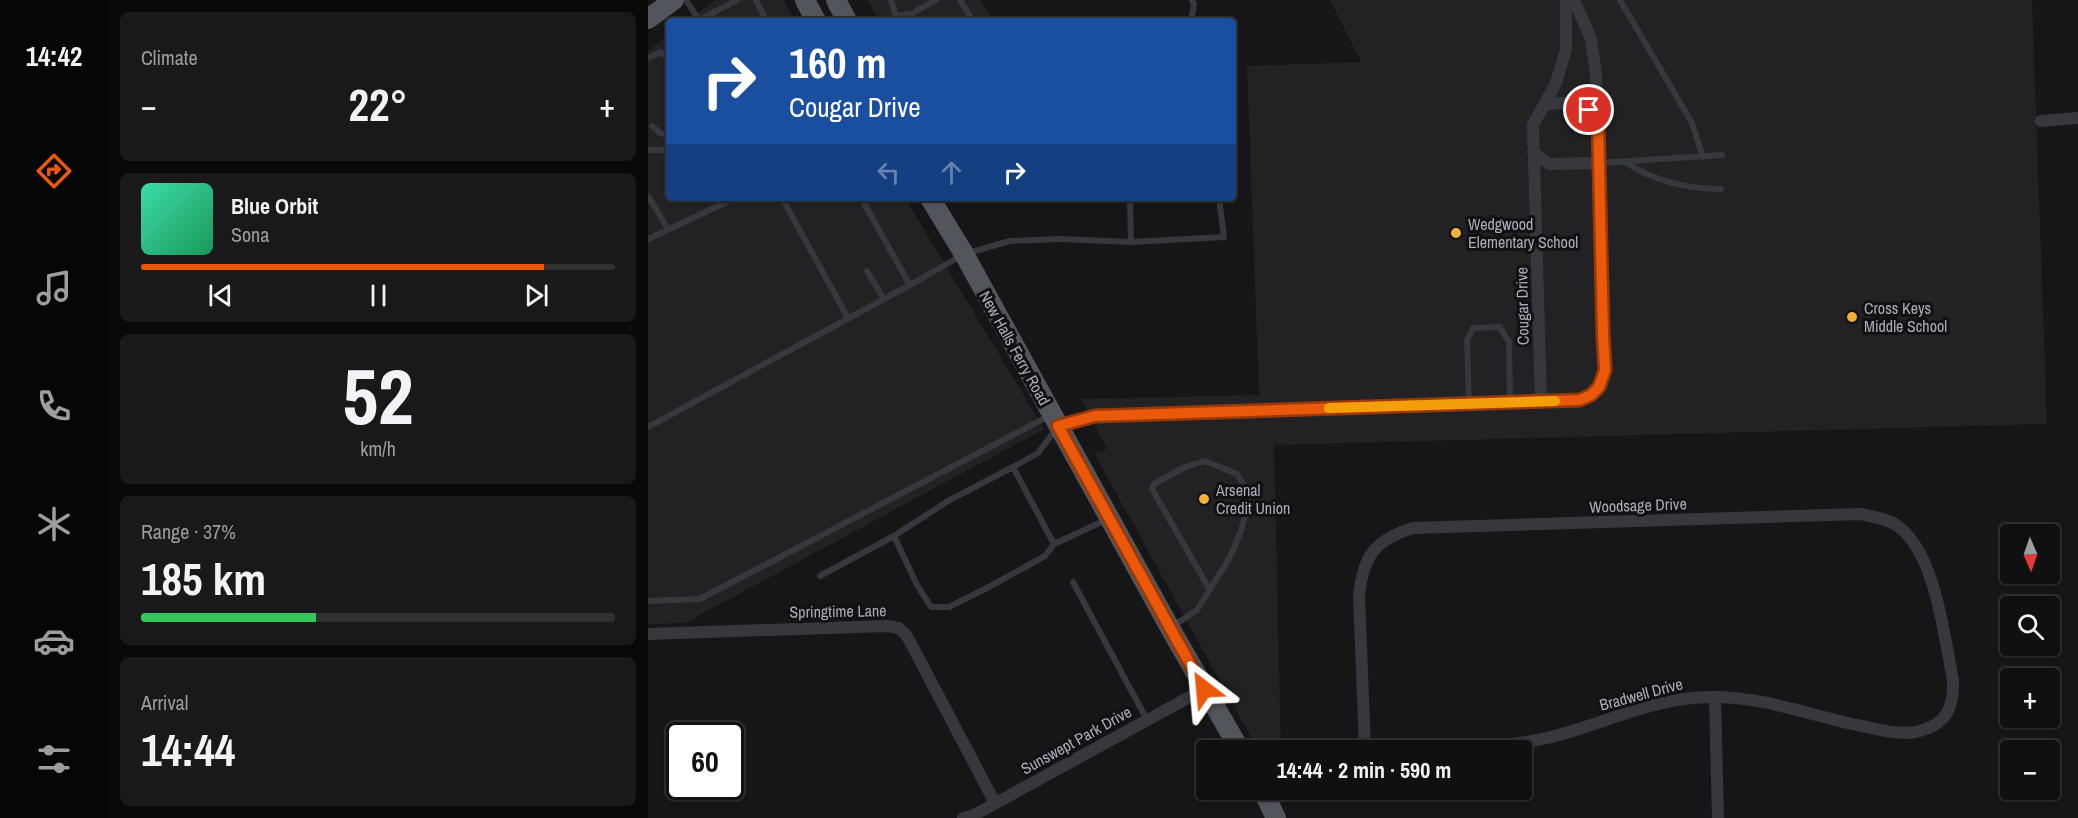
<!DOCTYPE html>
<meta charset="utf-8">
<style>
:root{--surface:#101012;--page:#19191b;--text:#f1f3f6;--muted:#9c9d9f;--line:#303032;--accent:#ea580c}
body{margin:0;font-family:"Archivo Narrow",sans-serif;background:var(--page);color:var(--text);height:100vh;display:flex;flex-direction:column;font-size:22px;white-space:nowrap}
*{box-sizing:border-box;margin:0}
p{font-size:20px;color:var(--muted)}
.icon{flex:none;width:33px;height:33px;fill:none;stroke:currentColor;stroke-width:2;stroke-linecap:round;stroke-linejoin:round}
.map{position:relative;flex:1;overflow:hidden}
.sheet{display:flex;flex-direction:column;gap:12px;padding:12px;background:#09090a;width:540px}
.sheet>*{flex:none}
.hud{position:absolute;left:18px;top:18px;width:570px;height:183px;border-radius:6px;box-shadow:0 2px 4px #0004,0 0 0 2px var(--line);background:#1a4fa0;color:#fff;overflow:hidden}
.needle{width:39px;rotate:178deg}
.tools{position:absolute;left:1352px;top:524px;display:grid;gap:12px}
.tools a{display:grid;place-items:center;width:60px;height:60px;border-radius:6px;background:var(--surface);box-shadow:0 2px 4px #0004,0 0 0 2px var(--line);font-size:30px}
.speed{position:absolute;left:18px;top:722px;display:flex;gap:12px;font-size:30px;font-weight:700;text-align:center}
.speed>*{display:grid;place-content:center;width:78px;height:78px;border-radius:50%;background:var(--surface);box-shadow:0 2px 4px #0004,0 0 0 2px var(--line);line-height:1}
.speed .limit{border:3px solid #111;border-radius:9px;background:#fff;color:#111}
.pin{position:absolute;display:grid;place-items:center;width:51px;height:51px;color:#fff;margin:-26px;border:3px solid #fff;border-radius:50%;box-shadow:0 2px 6px #0007}
.me{position:absolute;width:66px;margin:-33px;rotate:331deg;stroke-linejoin:round;filter:drop-shadow(0 0 4px #0008)}
.turn{display:flex;align-items:center;gap:21px;height:126px;padding:0 24px;font-size:27px}
.turn .icon{width:78px;height:78px;stroke-width:2.5}
.turn b{display:block;font-size:42px;line-height:51px}
.lanes{display:flex;align-items:center;height:57px;padding:0 24px;background:#0003;justify-content:center;gap:30px;direction:ltr}
.lanes .off{opacity:.35}
.big{font-size:45px;font-weight:800;line-height:1.1}
.sheet .widget{flex:1;display:flex;flex-direction:column;justify-content:center;gap:9px;min-width:0;padding:0 21px;border-radius:9px;background:var(--page)}
.sheet .dial{align-items:center;gap:0}
.dial b{font-size:78px;line-height:1}
.song{display:flex;align-items:center;gap:18px}
.cover{width:72px;height:72px;border-radius:9px;background:linear-gradient(135deg,hsl(160 70% 55%),hsl(150 70% 35%))}
.played{height:6px;border-radius:3px;background:linear-gradient(90deg,var(--accent) 85%,var(--line) 85%)}
.keys{display:flex;justify-content:space-around;direction:ltr}
.heat{display:flex;justify-content:space-between;align-items:center;font-size:33px;direction:ltr}
.charge{height:9px;border-radius:4px;background:linear-gradient(90deg,#34c759 37%,var(--line) 0)}
.trip{position:absolute;left:548px;top:740px;width:336px;height:60px;border-radius:6px;background:var(--surface);box-shadow:0 2px 4px #0004,0 0 0 2px var(--line);font-weight:800;line-height:60px;text-align:center}
main{display:flex;flex:1;min-height:0}
.tabs{display:flex;flex-direction:column;width:108px;justify-content:space-around;align-items:center;background:#060607;color:var(--muted)}
.tabs .icon{width:42px;height:42px}
.tabs .active{color:var(--accent)}
.tabs b{font-size:27px;color:var(--text)}
.map>svg:first-child{display:block}
.built{fill:#222225}
.lines{fill:none;stroke-linecap:round;stroke-linejoin:round}
.service{stroke:#37383d;stroke-width:6}
.minor{stroke:#37383d;stroke-width:12}
.primary{stroke:#53555c;stroke-width:20}
.route-casing{stroke:#983908;stroke-width:15}
.route{stroke:#ea580c;stroke-width:10}
.slow{stroke:#f59e0b;stroke-width:10}
.poi-dot{fill:#f2b134;stroke:#111113;stroke-width:2}
.labels{text-anchor:middle;stroke-width:6;stroke-linejoin:round;paint-order:stroke}
.poi-label{font-size:16px;fill:#a8adb8;stroke:#111113;text-anchor:start}
.street-label{font-size:16px;fill:#a8adb8;stroke:#111113}
</style>
<main>
<nav class="tabs">
<b>14:42</b>
<svg class="icon active" aria-label="directions" viewBox="0 0 24 24"><path d="M12 3l9 9-9 9-9-9zM9 14v-3h6M13 9l2 2-2 2"/></svg>
<svg class="icon" aria-label="music" viewBox="0 0 24 24"><path d="M9 18V5l10-2v13"/><circle cx="6" cy="18" r="3"/><circle cx="16" cy="16" r="3"/></svg>
<svg class="icon" aria-label="phone" viewBox="0 0 24 24"><path d="M5 4h4l2 5-3 2q2 4 5 5l2-3 5 2v4C11 20 4 13 5 4z"/></svg>
<svg class="icon" aria-label="climate" viewBox="0 0 24 24"><path d="M12 3v18M4 7l16 10M4 17L20 7"/></svg>
<svg class="icon" aria-label="car" viewBox="0 0 24 24"><path d="M5 17H2v-5l4-1 3-4h7l3 4 3 1v5h-3M9 17h6M6 11h13"/><circle cx="7" cy="17" r="2"/><circle cx="17" cy="17" r="2"/></svg>
<svg class="icon" aria-label="filters" viewBox="0 0 24 24"><path d="M4 7h16M4 17h16"/><circle cx="9" cy="7" r="2"/><circle cx="15" cy="17" r="2"/></svg>
</nav>
<section class="sheet">
<div class="widget"><p>Climate</p>
<div class="heat"><a>−</a><b class="big">22°</b><a>+</a></div>
</div>
<div class="widget">
<div class="song"><i class="cover"></i><div><b>Blue Orbit</b><p>Sona</p></div></div>
<div class="played"></div>
<div class="keys"><svg class="icon" aria-label="previous" viewBox="0 0 24 24"><path d="M18 5L8 12l10 7zM5 5v14"/></svg><svg class="icon" aria-label="pause" viewBox="0 0 24 24"><path d="M8 5v14M16 5v14"/></svg><svg class="icon" aria-label="next" viewBox="0 0 24 24"><path d="M6 5l10 7-10 7zM19 5v14"/></svg></div>
</div>
<div class="widget dial"><b>52</b><p>km/h</p></div>
<div class="widget"><p>Range · 37%</p><b class="big">185 km</b><div class="charge"></div></div>
<div class="widget"><p>Arrival</p><b class="big">14:44</b></div>
</section>
<div class="map">
<svg width="1430" height="818" viewBox="0 0 1430 818">
<rect width="100%" height="100%" fill="#161618"/>
<!-- built -->
<path class="built" d="M67 0H136L146 21H39Z
M219 0H333L345 21H231Z
M682 0H1384L1399 424 626 445 633 750H610L446 453 459 449 433 399 611 395 599 66 713 62Z
M21 34V198H257L396 429 37 623 0 624V51Z"/>
<g class="lines">
<!-- service -->
<path class="service" d="M38 0 51 20 89 0
M108 0 118 21
M312 0 325 21
M972 0 1044 123 1055 157
M248 16 263 14 288 0
M239 21 248 16 243 0
M543 21 546 4 544 0
M0 58 13 52 21 57
M4 126 12 133 21 135
M0 150H21
M977 162C1006 181 1038 189 1073 189
M951 163 1074 155
M0 196 20 229
M134 198 200 318
M213 198 262 285
M482 198 483 242
M0 239 79 202
M219 271 236 299
M821 403 819 340 825 328 852 327 861 342 862 402
M0 427 262 285 316 254 362 241 412 239 483 242 576 237 571 198
M408 429 390 453 365 467 406 544 458 520
M246 536 269 585 283 607H301L339 588 397 556 406 544
M172 576 246 536 300 501 365 467
M425 582 499 720
M0 601 52 599 401 416
M525 626 549 610 582 557 593 531 600 504 599 490 589 474 557 461 537 467 506 484 504 489 562 590"/>
<!-- minor -->
<path class="minor" d="M896 105C920 101 934 100 950 121
M1393 121 1430 118
M885 152 901 164 950 163
M893 401 885 125 908 83 918 49V0
M410 426 447 416 932 400C963 388 958 362 955 334L948 74 943 39 926 0
M0 634 239 626 251 628 259 636 347 803
M1067 697 1070 818
M699 750C765 744 834 753 899 738 955 725 1007 696 1066 697 1115 697 1162 715 1209 725 1227 729 1249 735 1268 732 1298 725 1306 709 1305 680 1296 636 1287 550 1248 525 1238 518 1225 517 1213 514L765 528C726 540 715 557 711 596L717 748
M315 818 326 815 556 689"/>
<!-- primary -->
<path class="primary" d="M157 0 168 21
M188 0 199 21
M0 19 26 0
M282 198 316 254 522 628 592 750
M614 789 628 818"/>
</g>
<g class="lines">
<defs>
<path id="route" d="M556 689 410 426 447 416 932 400 943 395 951 387 957 370 955 334 950 121 941 110"/>
</defs>
<!-- route casing -->
<use href="#route" class="route-casing"/>
<!-- route -->
<use href="#route" class="route"/>
<!-- slow -->
<path class="slow" d="M681 408 907 401"/>
</g>
<!-- markers -->
<g class="poi-dot">
<circle cx="808" cy="233" r="6"/>
<circle cx="1204" cy="317" r="6"/>
<circle cx="556" cy="499" r="6"/>
</g>
<g class="labels">
<!-- poi labels -->
<g class="poi-label">
<text x="820" y="230">Wedgwood<tspan x="820" dy="18">Elementary School</tspan></text>
<text x="1216" y="314">Cross Keys<tspan x="1216" dy="18">Middle School</tspan></text>
<text x="568" y="496">Arsenal<tspan x="568" dy="18">Credit Union</tspan></text>
</g>
<!-- street labels -->
<g class="street-label">
<text transform="translate(874 306) rotate(-91)" y="6">Cougar Drive</text>
<text transform="translate(367 348) rotate(61)" y="6">New Halls Ferry Road</text>
<text transform="translate(990 505) rotate(-2)" y="6">Woodsage Drive</text>
<text transform="translate(190 611) rotate(-1)" y="6">Springtime Lane</text>
<text transform="translate(993 694) rotate(-15)" y="6">Bradwell Drive</text>
<text transform="translate(428 740) rotate(-29)" y="6">Sunswept Park Drive</text>
</g>
</g>
</svg>
<div class="tools">
<a><svg class="needle" viewBox="-14 -14 28 28"><path d="M0-13l5 13h-10z" fill="#e53935"/><path d="M0 13l5-13h-10z" fill="#9c9d9f"/></svg></a>
<a><svg class="icon" aria-label="search" viewBox="0 0 24 24"><circle cx="10" cy="10" r="6"/><path d="M15 15l6 6"/></svg></a>
<a>+</a>
<a>−</a>
</div>
<div class="speed"><div class="limit">60</div></div>
<div class="pin" style="left:941px;top:110px;background:#d93025"><svg class="icon" aria-label="arrive" viewBox="0 0 24 24"><path d="M6 21V4h12l-3 4 3 4H6"/></svg></div>
<svg class="me" style="left:556px;top:689px" viewBox="-20 -20 40 40"><path d="M0-17L14 15 0 8-14 15z" fill="#ea580c" stroke="#fff" stroke-width="4"/></svg>
<div class="trip">14:44 · 2 min · 590 m</div>
<div class="hud">
<div class="turn"><svg class="icon" aria-label="right" viewBox="0 0 24 24"><path d="M7 20v-9h11M14 6l5 5-5 5"/></svg><div><b>160 m</b>Cougar Drive</div></div>
<div class="lanes"><svg class="icon off" aria-label="left" viewBox="0 0 24 24"><path d="M17 20v-9H6M10 6l-5 5 5 5"/></svg><svg class="icon off" aria-label="ahead" viewBox="0 0 24 24"><path d="M12 20V5M6 11l6-6 6 6"/></svg><svg class="icon" aria-label="right" viewBox="0 0 24 24"><path d="M7 20v-9h11M14 6l5 5-5 5"/></svg></div>
</div>
</div>
</main>
